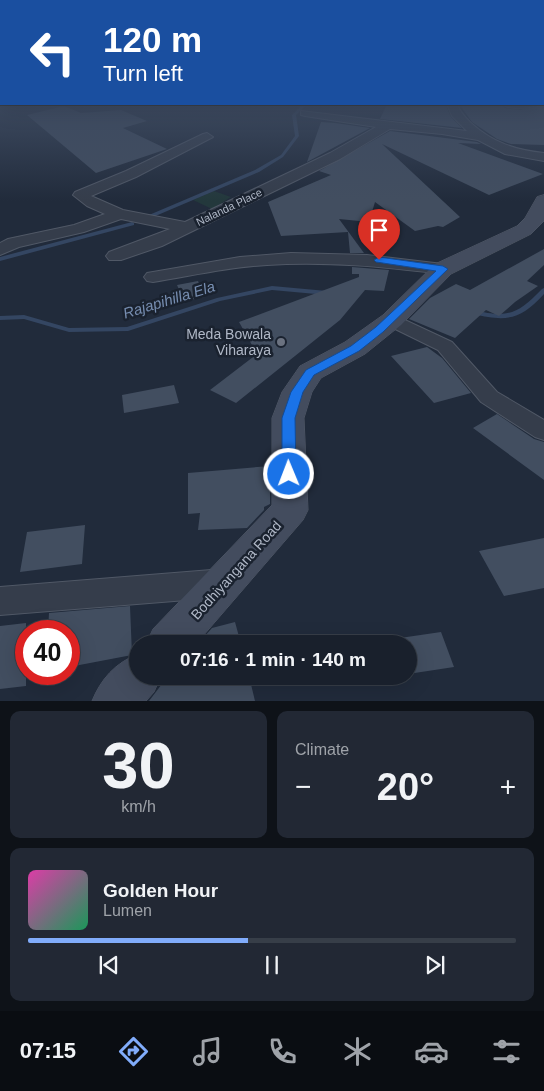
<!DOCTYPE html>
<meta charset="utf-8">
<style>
:root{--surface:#19202c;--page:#222834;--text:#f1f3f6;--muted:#9fa3a9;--line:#373e48;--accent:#81acfb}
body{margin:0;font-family:Helvetica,sans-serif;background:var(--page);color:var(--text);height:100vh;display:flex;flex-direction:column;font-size:19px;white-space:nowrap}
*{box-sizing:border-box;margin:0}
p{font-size:16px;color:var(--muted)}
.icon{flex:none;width:28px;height:28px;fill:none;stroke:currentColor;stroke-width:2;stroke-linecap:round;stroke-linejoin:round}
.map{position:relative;height:701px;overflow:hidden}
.panel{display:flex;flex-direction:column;gap:10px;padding:10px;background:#0e1218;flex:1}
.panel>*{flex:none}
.top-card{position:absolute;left:0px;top:0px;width:545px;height:105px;box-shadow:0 5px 20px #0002,0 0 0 1px var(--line);background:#1a4fa0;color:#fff;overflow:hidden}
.speed{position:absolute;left:15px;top:620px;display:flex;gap:10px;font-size:25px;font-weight:700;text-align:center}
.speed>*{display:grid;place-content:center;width:65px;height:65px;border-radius:50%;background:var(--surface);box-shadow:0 5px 20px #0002,0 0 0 1px var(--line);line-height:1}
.speed .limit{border:8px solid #d22;background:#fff;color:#111}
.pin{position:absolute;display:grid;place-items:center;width:42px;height:42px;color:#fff;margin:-51px -21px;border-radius:50% 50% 50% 0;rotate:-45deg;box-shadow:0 0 5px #0007}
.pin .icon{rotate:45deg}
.me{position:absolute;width:55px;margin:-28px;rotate:359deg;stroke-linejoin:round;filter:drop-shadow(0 0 4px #0008)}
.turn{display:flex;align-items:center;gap:18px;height:105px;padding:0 20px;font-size:22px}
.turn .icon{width:65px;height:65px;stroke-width:2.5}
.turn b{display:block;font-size:35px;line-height:42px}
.big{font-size:38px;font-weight:700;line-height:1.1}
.panel .tile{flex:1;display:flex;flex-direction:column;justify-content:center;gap:8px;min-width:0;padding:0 18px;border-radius:10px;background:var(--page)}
.panel .dial{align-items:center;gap:0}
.dial b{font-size:65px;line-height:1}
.song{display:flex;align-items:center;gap:15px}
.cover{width:60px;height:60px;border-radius:8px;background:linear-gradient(135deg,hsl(320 70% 55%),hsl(150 70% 35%))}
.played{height:5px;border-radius:2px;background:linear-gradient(90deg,var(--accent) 45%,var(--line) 45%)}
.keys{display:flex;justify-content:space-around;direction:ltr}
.heat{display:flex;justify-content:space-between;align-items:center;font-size:28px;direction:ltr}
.panel .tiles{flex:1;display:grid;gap:10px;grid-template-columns:1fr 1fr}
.tile:last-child{grid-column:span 2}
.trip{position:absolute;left:129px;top:635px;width:288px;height:50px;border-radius:25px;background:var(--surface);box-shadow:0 5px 20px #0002,0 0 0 1px var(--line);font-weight:700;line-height:50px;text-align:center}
.dock{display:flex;height:80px;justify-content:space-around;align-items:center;background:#0a0d12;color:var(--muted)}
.dock .icon{width:35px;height:35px}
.dock .active{color:var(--accent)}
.dock b{font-size:22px;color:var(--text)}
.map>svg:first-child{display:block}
.green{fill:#23383c}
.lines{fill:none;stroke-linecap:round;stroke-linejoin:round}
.stream{fill:#344662;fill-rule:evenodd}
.building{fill:#424e60}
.street-casing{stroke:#505866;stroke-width:2}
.secondary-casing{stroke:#505866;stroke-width:1}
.street{fill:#353d4b;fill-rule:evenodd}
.secondary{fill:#434c5e;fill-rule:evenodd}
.route{fill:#1a73e8;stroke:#114b97}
.worship-dot{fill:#6b7280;stroke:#1a222f;stroke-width:2}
.labels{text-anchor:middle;stroke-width:5;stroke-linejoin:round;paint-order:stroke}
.far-street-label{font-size:11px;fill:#b0b8c7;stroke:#1a222f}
.poi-label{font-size:14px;fill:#b0b8c7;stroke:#1a222f;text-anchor:end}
.street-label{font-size:14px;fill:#b0b8c7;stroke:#1a222f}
.water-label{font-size:15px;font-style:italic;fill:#768db0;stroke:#1a222f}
</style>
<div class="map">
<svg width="544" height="701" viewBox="0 0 544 701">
<rect width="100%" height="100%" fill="#212b3b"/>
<!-- green -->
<path class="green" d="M214 191 231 197 212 209 193 200Z"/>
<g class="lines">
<!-- stream -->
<path class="stream" d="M303 104H307L296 115 299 136 283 157 259 172 153 217H149V215L255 170 281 155 295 136 292 115Z
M132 222 134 223V225L0 261V257Z
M272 286 327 291 330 293 327 295 272 290 220 301 128 331 69 332 24 319 0 320V316L24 315 69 328 127 327 217 298Z
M544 288V294C520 320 507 322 473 314L470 312 473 310C508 318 517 315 542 289Z"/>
</g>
<!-- building -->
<path class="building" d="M387 104H445L451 117 462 128 380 119Z
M459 104H501L505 108 520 110 544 104V145L511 144 497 139 472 122Z
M64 106 81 113 121 110 147 121 123 128 167 149 96 173 27 115Z
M321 122 335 123 370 128 307 162Z
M390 131 477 142 481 144 458 143 543 174 489 195 382 144 460 217 443 227 438 226 415 231 375 202 369 222 339 219 364 253H350L348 232 281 236 268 202 331 175 319 171Z
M544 249V265L527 281 538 286 515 302 499 316 486 310 455 338 409 319 430 298 456 284 470 290Z
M352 267 389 270 384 291 365 290 340 320 236 403 210 390 257 354 239 322 359 277V274H352Z
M198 281 205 297 184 301 177 285Z
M427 347 442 358 471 393 434 403 391 356Z
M174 385 179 403 124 413 122 395Z
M497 414 534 439 544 442V480L473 428Z
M270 466V504L264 507V510L247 528 198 530 200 513 188 514V473Z
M85 525 82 564 20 572 27 532Z
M544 538V588L504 596 479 551Z
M130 606 132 655 69 667V631H48L49 613Z
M235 622 241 644H205L204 637 212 628Z
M26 623V686L0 689V626Z
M441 632 454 667 408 674V644H359Z
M168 676H249L255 701H149Z"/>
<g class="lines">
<defs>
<path id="street" d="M447 104H457C460 112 465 117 471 123 493 143 516 150 544 153V161L505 154 478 140 442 134 390 129 340 159 162 246 121 260H109L106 256 109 252 170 229 121 219 84 232 19 247 0 255V243L8 239 74 225 105 214 87 206 73 195 75 192 126 171 203 134 207 133 213 137 136 177 91 196 123 210 185 222 330 153 376 127 305 116 301 115V111L467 131 452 116Z
M503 104H537C531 109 508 110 503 104Z
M291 253 367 255 443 264 449 265 452 269 449 273 443 274C385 267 326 261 267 265 228 267 191 276 153 282L147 281 144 277 147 273 153 272 240 257Z
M392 314 452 342 497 392 544 420V440L535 437 481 402 438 350 385 324 382 320 385 316Z
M224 569 235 573 240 583 235 593 224 597 0 615V587Z"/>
<path id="secondary" d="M544 195V221L531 234 451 274 401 325 365 354 321 378 312 392 304 418 308 510 303 520 196 644H146L153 629 272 505V418L282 392 300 366 345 342 383 315 435 264 517 226 525 218 537 197Z
M138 654V676H161L154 692 146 701H92C101 679 115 663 138 654Z"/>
</defs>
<!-- street casing -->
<use href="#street" class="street-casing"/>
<!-- secondary casing -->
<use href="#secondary" class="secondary-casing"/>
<!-- street -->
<use href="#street" class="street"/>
<!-- secondary -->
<use href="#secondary" class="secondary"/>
</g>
<!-- sky -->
<linearGradient id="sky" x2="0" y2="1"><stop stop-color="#121820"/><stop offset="0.51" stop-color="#3d4a60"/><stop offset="1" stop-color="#3d4a60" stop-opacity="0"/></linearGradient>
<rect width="544" height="201" fill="url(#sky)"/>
<!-- route -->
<path class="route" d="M379 257 443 266 448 269 383 332 359 351 314 375 303 392 295 418 296 474 294 477H284L282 474V418L291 392 306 370 351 346 376 327 436 271 376 262 374 260Z"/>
<!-- markers -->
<circle class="worship-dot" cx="281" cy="342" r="5"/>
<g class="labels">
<!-- far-street labels -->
<g class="far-street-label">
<text transform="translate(229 207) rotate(-26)" y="4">Nalanda Place</text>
</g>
<!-- poi labels -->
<g class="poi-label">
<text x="271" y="339">Meda Bowala<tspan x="271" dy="16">Viharaya</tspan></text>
</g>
<!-- street labels -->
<g class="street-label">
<text transform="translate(236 570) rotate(-48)" y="5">Bodhiyangana Road</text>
</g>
<!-- water labels -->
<g class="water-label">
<text transform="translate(169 300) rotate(-17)" y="5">Rajapihilla Ela</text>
</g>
</g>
</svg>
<div class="speed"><div class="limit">40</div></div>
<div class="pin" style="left:379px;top:260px;background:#d93025"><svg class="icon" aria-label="arrive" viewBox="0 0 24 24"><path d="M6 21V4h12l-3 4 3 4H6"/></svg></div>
<svg class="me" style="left:289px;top:474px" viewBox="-20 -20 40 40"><circle r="17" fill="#1a73e8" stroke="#fff" stroke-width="3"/><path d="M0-11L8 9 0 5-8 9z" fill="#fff"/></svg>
<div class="trip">07:16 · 1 min · 140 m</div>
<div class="top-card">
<div class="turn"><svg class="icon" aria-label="left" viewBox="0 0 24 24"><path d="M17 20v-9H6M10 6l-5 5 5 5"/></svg><div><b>120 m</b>Turn left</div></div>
</div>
</div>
<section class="panel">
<div class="tiles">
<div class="tile dial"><b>30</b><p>km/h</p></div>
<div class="tile"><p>Climate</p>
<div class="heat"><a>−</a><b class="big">20°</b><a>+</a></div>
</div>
<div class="tile">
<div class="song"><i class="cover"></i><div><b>Golden Hour</b><p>Lumen</p></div></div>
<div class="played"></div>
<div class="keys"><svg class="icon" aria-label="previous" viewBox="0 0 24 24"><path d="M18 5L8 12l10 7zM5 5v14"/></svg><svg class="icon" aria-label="pause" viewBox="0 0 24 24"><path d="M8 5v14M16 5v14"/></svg><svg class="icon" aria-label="next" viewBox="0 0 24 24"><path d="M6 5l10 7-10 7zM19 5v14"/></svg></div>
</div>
</div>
</section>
<nav class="dock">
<b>07:15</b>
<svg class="icon active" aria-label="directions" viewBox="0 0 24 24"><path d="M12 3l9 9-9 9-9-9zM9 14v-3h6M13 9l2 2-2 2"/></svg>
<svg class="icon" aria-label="music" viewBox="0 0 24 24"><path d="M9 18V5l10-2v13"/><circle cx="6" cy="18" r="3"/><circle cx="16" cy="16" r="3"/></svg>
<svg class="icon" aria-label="phone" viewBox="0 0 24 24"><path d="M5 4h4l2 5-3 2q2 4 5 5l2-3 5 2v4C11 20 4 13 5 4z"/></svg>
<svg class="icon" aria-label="climate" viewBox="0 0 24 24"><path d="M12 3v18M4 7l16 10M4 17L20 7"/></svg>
<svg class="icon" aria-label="car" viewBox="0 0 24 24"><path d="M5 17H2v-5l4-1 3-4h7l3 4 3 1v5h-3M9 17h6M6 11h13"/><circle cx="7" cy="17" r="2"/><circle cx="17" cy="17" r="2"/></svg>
<svg class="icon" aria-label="filters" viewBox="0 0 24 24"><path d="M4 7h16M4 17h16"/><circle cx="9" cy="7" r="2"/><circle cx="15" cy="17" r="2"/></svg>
</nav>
